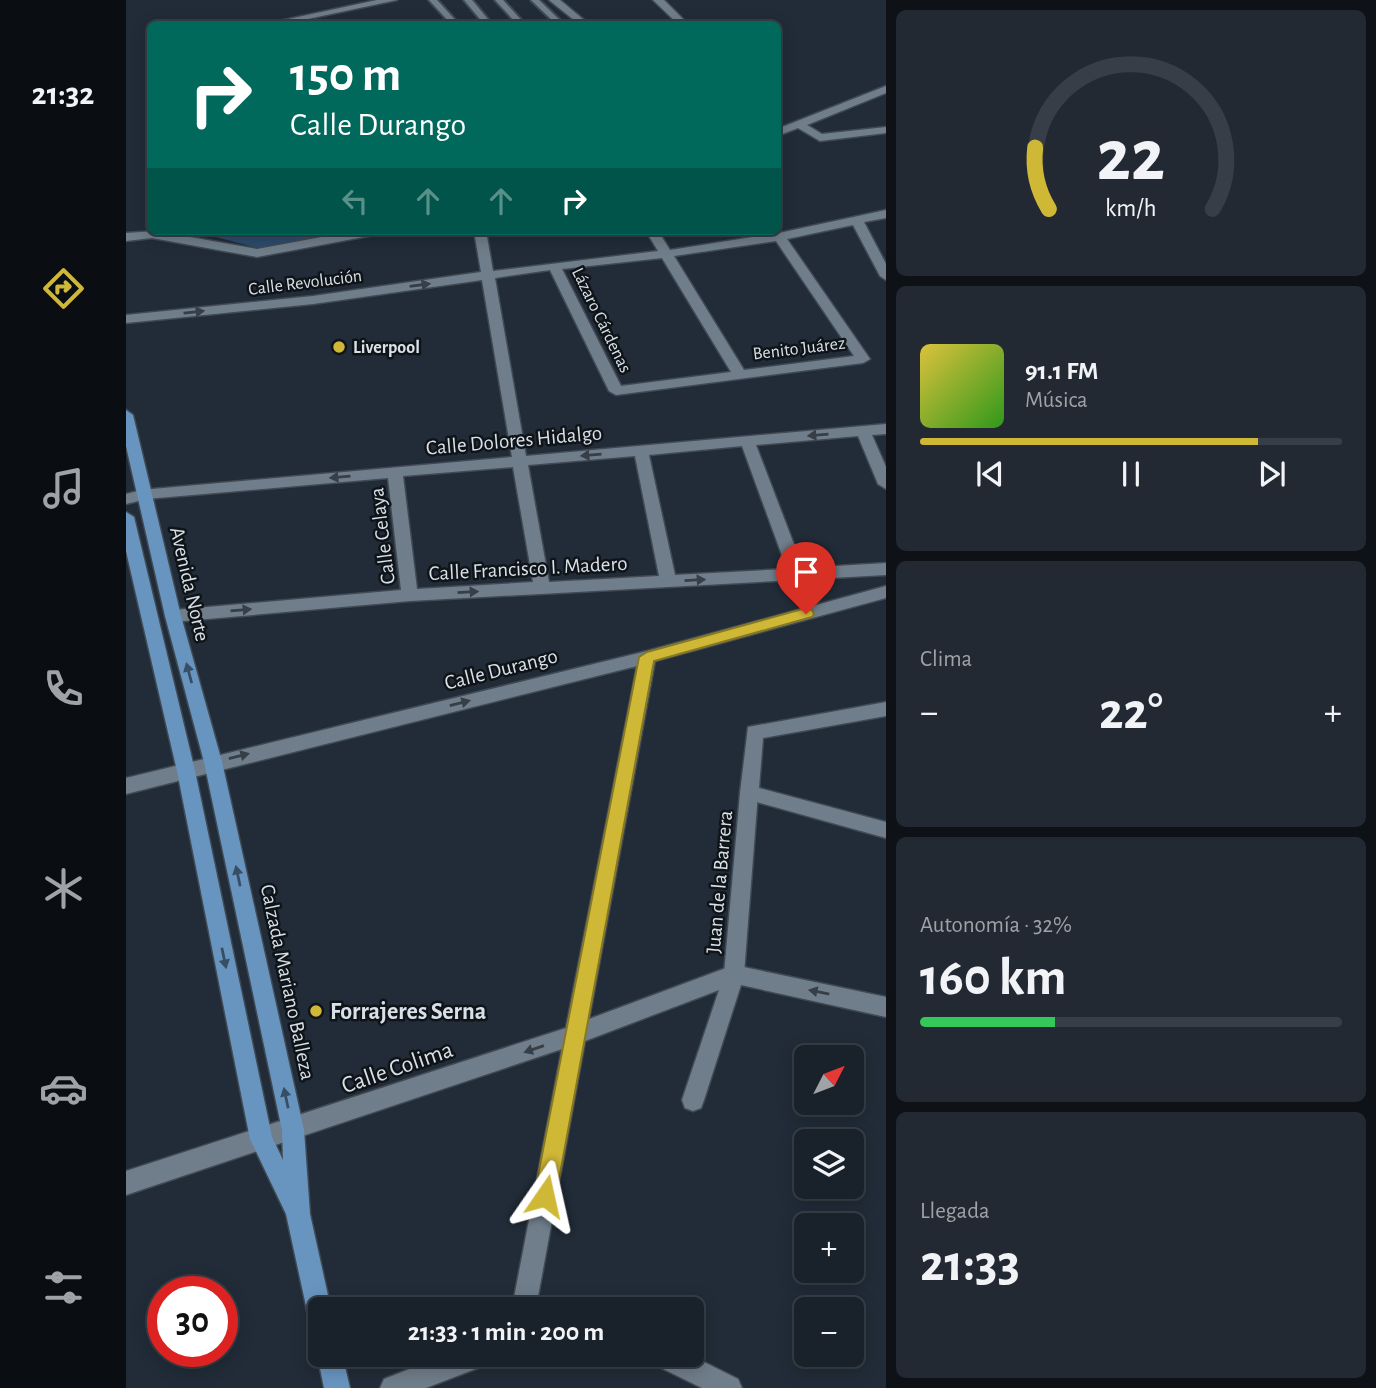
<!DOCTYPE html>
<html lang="es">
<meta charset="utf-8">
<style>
:root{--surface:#19212a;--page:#222932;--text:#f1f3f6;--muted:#9fa3a8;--line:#373e47;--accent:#d0b837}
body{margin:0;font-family:"Alegreya Sans",sans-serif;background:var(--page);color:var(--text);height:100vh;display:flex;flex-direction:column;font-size:26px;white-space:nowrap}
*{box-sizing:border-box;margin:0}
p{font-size:23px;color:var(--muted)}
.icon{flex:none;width:38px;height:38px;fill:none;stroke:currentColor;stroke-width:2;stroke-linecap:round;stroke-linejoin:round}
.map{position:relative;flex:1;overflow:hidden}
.drawer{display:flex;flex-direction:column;gap:10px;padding:10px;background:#0e1217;width:490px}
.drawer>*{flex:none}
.hud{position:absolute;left:21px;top:21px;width:634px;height:214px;border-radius:10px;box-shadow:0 4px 18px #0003,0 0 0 2px var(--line);background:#00695c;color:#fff;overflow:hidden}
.needle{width:46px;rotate:48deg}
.controls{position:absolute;left:668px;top:1045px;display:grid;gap:14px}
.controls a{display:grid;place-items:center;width:70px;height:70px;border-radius:10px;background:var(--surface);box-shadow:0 4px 18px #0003,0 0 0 2px var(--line);font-size:35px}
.speed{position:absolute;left:21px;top:1276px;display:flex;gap:14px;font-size:35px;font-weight:700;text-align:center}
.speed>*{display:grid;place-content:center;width:91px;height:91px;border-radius:50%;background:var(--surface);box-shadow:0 4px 18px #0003,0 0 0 2px var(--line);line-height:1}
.speed .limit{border:10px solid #d22;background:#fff;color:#111}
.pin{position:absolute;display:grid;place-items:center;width:60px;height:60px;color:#fff;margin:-72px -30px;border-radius:50% 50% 50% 0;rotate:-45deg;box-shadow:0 0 7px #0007}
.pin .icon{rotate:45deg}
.me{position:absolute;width:77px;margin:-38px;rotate:11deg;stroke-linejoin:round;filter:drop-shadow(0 0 5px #0008)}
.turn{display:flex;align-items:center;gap:24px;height:147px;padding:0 28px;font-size:32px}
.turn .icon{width:91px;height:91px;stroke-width:2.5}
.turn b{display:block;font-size:49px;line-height:60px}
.lanes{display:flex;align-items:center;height:66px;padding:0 28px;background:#0003;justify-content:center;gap:35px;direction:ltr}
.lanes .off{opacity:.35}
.big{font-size:52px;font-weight:600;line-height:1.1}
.drawer .tile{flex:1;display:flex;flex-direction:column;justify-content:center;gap:10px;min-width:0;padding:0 24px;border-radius:10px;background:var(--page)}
.drawer .dial{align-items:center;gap:0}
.dial svg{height:182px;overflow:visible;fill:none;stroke:var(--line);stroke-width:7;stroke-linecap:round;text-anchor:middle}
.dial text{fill:var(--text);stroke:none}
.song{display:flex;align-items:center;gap:21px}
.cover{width:84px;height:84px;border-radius:10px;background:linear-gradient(135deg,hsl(50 70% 55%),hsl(110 70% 35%))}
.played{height:7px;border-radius:4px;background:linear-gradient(90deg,var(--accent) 80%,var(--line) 80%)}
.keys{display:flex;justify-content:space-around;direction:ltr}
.heat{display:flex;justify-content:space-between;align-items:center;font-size:38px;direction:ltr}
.charge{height:10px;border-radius:5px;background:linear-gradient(90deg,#34c759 32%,var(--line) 0)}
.trip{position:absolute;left:182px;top:1297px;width:396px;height:70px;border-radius:10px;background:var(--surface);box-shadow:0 4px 18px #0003,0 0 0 2px var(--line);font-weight:600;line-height:70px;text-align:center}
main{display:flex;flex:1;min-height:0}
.dock{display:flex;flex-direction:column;width:126px;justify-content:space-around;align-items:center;background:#0a0d11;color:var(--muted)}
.dock .icon{width:49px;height:49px}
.dock .on{color:var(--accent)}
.dock b{font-size:32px;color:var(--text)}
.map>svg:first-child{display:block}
.green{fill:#2b4c6c}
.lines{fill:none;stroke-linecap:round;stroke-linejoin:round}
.service-casing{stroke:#404a53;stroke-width:4}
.pedestrian-casing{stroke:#404a53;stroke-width:3}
.minor-casing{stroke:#404a53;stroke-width:3}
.tertiary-casing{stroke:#404a53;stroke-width:3}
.primary-casing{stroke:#404a53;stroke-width:3}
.service{fill:#707e8b;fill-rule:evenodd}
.pedestrian{fill:#707e8b;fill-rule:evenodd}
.minor{fill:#707e8b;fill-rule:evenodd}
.tertiary{fill:#707e8b;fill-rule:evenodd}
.primary{fill:#6895c0;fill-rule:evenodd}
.oneway{fill:#363e47}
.oneway2{fill:#374e64}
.route{fill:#d0b837;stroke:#877824;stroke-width:2}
.poi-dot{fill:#d0b837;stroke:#0f1419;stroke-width:2.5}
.labels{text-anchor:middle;stroke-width:5;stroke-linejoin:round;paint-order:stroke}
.far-street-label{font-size:18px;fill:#d9e0e8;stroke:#0f1419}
.far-poi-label{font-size:18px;font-weight:bold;fill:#d9e0e8;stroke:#0f1419;text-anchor:start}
.street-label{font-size:21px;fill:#d9e0e8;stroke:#0f1419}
.near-poi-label{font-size:24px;font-weight:bold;fill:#d9e0e8;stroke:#0f1419;text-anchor:start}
.near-street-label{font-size:24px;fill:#d9e0e8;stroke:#0f1419}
</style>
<main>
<nav class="dock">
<b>21:32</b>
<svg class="icon on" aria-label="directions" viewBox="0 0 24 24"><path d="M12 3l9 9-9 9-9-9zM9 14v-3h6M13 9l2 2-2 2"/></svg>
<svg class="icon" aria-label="music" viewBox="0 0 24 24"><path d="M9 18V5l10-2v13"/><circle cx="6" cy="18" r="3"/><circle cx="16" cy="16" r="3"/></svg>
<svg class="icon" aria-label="phone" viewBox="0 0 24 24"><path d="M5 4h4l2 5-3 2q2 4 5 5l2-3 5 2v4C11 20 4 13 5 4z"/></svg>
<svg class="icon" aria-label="climate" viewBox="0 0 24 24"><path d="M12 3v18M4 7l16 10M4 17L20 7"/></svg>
<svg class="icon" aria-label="car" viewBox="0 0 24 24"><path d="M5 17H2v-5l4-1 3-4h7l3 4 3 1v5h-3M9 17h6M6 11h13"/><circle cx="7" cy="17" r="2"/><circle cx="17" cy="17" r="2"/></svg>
<svg class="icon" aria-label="filters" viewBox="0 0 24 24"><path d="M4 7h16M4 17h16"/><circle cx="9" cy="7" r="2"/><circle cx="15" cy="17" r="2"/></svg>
</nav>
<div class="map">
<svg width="760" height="1388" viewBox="0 0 760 1388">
<rect width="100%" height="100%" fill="#212c38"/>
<!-- green -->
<path class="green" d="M67 231H234L151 248H132Z"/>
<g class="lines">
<defs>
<path id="service" d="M303 0H311L333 24H325Z
M338 0H346L366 24H358Z
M369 0H377L399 24H391Z
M405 0H413L438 24H430Z"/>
<path id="pedestrian" d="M623 785 630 788 632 793 618 974 615 981 608 983 601 981 598 974 614 793 616 788Z
M322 1354H368L365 1363 300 1388H254L258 1379Z"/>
<path id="minor" d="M251 0H271L163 23 158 20Z
M423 0H434L463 24H453Z
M527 0H538L562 24H552Z
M760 86V93L681 125 696 134 760 127V133L694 141 672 128 651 136V129Z
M760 210V218L738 222 760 264V280L754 276 727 225 661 239 744 359 737 363 490 395 483 391 424 270 369 278 400 456 760 424V434L746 435 760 467V489L752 484 732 436 630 445 677 568 760 563V575L284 601 47 622 41 620 39 616 47 610 275 590 262 478 20 499 15 498 12 494 15 490 386 457 356 280 187 304 0 323V315L187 296 355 272 348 231H360L367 271 532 251 520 231H532L544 250 653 233ZM650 241 728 356 618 370 548 256ZM536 258 605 372 495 386 436 269ZM616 446 661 569 549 575 523 455ZM509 456 533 576 423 582 402 465ZM387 467 407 582 291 589 277 476Z
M30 231 131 249 228 231H254L248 235 131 257 26 238 0 241V233Z
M760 586V598L529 661 463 1019 608 965 760 997V1017L615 985 578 1100 575 1108 567 1111 559 1108 556 1100 593 990 459 1041 411 1302 414 1309H389L387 1303 436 1049 0 1195V1171L440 1028 511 666 0 794V778L521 651Z
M760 702V716L637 738 633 788 760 822V838L616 798 614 793 622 727Z
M522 1354H562L612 1379 616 1388H576L525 1363Z"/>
<path id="tertiary" d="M20 489 25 490 28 494 25 498 0 504V494Z"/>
<path id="primary" d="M0 410 7 415 55 616 96 762 178 1130 184 1214 205 1309H194V1327L185 1324 182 1315 160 1214 124 1139 51 771 0 551V512L8 517 69 771 146 1137 157 1160 156 1130 78 762 39 616 0 446Z
M194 1345V1354H216L224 1388H198L191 1354Z"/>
</defs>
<!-- service casing -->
<use href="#service" class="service-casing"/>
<!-- pedestrian casing -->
<use href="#pedestrian" class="pedestrian-casing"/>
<!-- minor casing -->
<use href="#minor" class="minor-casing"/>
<!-- tertiary casing -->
<use href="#tertiary" class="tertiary-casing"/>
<!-- primary casing -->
<use href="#primary" class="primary-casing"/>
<!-- service -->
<use href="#service" class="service"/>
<!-- pedestrian -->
<use href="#pedestrian" class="pedestrian"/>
<!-- minor -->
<use href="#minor" class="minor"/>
<!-- tertiary -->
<use href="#tertiary" class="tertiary"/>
<!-- primary -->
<use href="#primary" class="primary"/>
</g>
<!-- one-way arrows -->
<defs><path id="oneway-solid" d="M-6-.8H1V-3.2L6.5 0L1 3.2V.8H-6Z" transform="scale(1.75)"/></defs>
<g class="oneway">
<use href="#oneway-solid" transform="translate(294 285) rotate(-8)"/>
<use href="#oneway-solid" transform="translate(68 312) rotate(-6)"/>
<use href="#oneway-solid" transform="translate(692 435) rotate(175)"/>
<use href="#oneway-solid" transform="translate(465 455) rotate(175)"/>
<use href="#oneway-solid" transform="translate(214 477) rotate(175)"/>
<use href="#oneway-solid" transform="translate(569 580) rotate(-3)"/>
<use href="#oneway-solid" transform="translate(342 592) rotate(-3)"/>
<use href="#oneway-solid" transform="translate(115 610) rotate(-5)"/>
<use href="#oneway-solid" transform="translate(334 703) rotate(-14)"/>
<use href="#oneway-solid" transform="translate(113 756) rotate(-14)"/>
<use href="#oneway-solid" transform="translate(693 992) rotate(-168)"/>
<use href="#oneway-solid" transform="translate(408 1049) rotate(161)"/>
</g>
<g class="oneway2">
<use href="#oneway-solid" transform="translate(63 673) rotate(-105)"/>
<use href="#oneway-solid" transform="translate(112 876) rotate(-102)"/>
<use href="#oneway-solid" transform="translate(98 958) rotate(78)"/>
<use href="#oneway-solid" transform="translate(160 1098) rotate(-102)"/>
</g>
<!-- route -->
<path class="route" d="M680 608 686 610 688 614 686 617 528 661 430 1196 426 1203 419 1206 411 1203 408 1196 513 657 521 652Z"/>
<!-- markers -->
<g class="poi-dot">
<circle cx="213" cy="347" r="7"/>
<circle cx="190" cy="1011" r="7"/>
</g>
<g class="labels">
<!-- far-street labels -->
<g class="far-street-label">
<text transform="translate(179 282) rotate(-7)" y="6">Calle Revolución</text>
<text transform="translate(476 320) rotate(64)" y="6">Lázaro Cárdenas</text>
<text transform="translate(673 348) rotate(-7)" y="6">Benito Juárez</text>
</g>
<!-- far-poi labels -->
<g class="far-poi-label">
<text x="227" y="353">Liverpool</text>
</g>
<!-- street labels -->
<g class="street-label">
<text transform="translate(388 440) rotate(-5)" y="7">Calle Dolores Hidalgo</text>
<text transform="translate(256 536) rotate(-97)" y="7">Calle Celaya</text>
<text transform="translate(402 568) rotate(-3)" y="7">Calle Francisco I. Madero</text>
<text transform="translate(64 584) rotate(77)" y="7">Avenida Norte</text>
<text transform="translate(375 669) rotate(-14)" y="7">Calle Durango</text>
<text transform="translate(593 882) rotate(-85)" y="7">Juan de la Barrera</text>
<text transform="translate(162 982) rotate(78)" y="7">Calzada Mariano Balleza</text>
</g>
<!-- near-poi labels -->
<g class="near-poi-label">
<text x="204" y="1019">Forrajeres Serna</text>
</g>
<!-- near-street labels -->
<g class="near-street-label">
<text transform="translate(271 1067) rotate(-19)" y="8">Calle Colima</text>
</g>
</g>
</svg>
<div class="controls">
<a><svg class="needle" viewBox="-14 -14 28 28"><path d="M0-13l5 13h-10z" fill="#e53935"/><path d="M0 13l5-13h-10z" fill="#9fa3a8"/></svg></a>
<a><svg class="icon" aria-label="layers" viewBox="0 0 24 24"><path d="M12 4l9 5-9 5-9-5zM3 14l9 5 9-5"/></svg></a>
<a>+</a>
<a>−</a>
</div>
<div class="speed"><div class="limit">30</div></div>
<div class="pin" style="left:680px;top:614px;background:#d93025"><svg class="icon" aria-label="arrive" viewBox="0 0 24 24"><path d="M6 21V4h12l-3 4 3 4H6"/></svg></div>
<svg class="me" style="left:419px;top:1196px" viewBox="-20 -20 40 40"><path d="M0-17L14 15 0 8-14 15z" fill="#d0b837" stroke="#fff" stroke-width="4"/></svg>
<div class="trip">21:33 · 1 min · 200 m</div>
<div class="hud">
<div class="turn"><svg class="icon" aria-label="right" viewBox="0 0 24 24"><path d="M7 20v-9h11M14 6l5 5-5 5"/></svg><div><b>150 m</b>Calle Durango</div></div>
<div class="lanes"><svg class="icon off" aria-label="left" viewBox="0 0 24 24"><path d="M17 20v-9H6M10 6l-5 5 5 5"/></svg><svg class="icon off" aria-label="ahead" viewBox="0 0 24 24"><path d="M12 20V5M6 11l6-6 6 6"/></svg><svg class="icon off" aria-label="ahead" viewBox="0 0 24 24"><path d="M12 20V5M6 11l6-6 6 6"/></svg><svg class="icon" aria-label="right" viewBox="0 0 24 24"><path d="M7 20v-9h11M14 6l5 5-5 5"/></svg></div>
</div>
</div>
<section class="drawer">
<div class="tile dial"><svg viewBox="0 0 100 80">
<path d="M14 69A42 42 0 1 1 86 69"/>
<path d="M14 69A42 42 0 0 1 8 42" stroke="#d0b837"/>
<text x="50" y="56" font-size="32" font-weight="700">22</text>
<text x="50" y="72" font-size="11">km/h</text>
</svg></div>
<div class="tile">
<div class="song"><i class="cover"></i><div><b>91.1 FM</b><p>Música</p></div></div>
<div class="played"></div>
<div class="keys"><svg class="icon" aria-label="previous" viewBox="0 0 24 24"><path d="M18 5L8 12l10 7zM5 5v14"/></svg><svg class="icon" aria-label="pause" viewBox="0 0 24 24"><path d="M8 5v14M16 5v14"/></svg><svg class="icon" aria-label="next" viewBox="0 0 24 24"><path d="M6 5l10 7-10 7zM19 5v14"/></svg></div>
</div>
<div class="tile"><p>Clima</p>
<div class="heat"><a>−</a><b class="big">22°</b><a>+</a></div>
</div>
<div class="tile"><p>Autonomía · 32%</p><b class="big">160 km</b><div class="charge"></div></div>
<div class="tile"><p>Llegada</p><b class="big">21:33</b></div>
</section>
</main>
